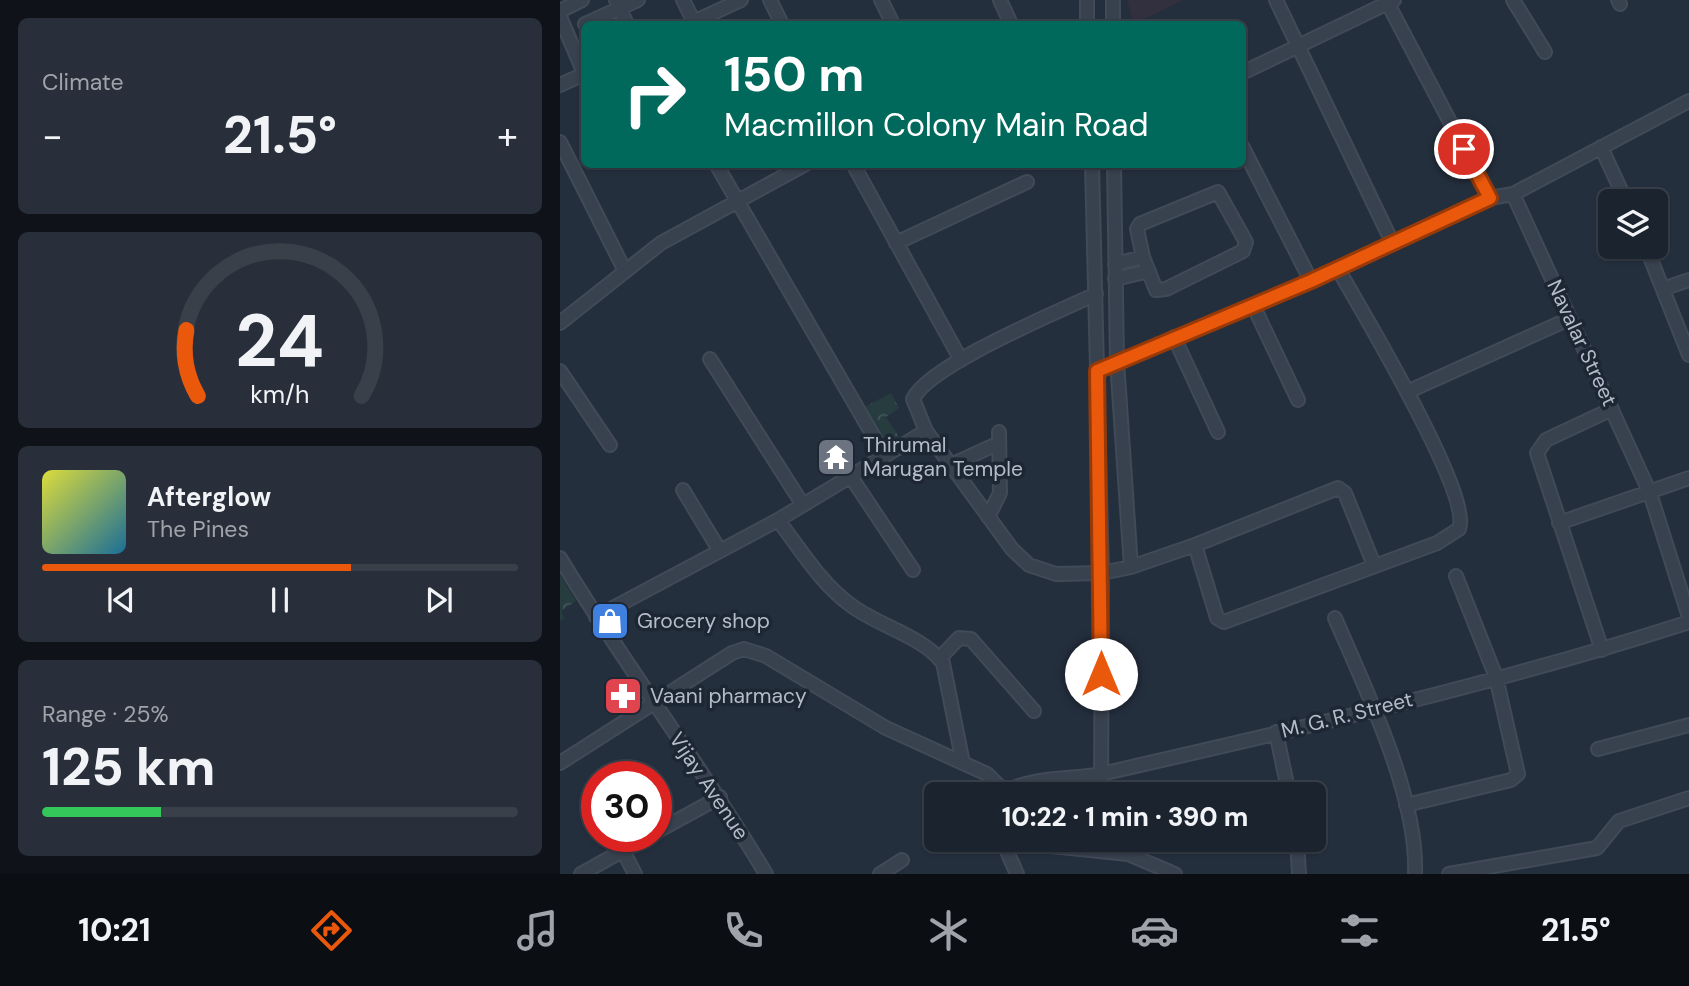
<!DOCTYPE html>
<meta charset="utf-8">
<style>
:root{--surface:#1b232e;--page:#282f3a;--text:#f1f3f6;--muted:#a0a4aa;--line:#39404a;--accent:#ea580c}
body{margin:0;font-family:"DM Sans",sans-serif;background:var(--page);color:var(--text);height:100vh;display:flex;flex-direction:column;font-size:26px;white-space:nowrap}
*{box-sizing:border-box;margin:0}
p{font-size:23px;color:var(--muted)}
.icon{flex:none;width:38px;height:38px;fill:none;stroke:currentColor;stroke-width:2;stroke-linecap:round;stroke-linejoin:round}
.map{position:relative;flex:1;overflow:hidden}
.drawer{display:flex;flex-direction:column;gap:18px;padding:18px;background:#0f1319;width:560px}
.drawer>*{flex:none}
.guide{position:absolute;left:21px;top:21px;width:665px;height:147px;border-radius:10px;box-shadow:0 2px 5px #0004,0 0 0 2px var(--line);background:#00695c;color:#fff;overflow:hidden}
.controls{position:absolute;left:1038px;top:189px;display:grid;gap:14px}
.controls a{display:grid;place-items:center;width:70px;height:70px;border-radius:10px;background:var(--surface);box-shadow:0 2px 5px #0004,0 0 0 2px var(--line);font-size:35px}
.speed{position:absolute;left:21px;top:761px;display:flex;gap:14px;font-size:35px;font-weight:700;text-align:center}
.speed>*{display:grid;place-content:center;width:91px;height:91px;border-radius:50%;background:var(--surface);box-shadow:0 2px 5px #0004,0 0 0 2px var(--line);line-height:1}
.speed .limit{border:10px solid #d22;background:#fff;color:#111}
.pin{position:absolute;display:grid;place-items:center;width:60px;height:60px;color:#fff;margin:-30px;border:4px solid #fff;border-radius:50%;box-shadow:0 2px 7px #0007}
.me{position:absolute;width:77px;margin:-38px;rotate:0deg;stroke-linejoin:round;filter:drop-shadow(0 0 5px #0008)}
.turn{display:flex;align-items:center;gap:24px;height:147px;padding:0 28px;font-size:32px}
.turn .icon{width:91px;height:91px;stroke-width:2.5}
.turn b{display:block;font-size:49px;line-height:60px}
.big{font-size:52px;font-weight:800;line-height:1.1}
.drawer .widget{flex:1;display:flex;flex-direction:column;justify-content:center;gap:10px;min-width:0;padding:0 24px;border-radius:10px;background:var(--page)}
.drawer .dial{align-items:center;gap:0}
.dial svg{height:182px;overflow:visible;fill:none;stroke:var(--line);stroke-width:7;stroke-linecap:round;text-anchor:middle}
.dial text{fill:var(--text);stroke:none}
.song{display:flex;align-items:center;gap:21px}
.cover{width:84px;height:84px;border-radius:10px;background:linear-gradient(135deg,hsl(60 70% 55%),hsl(200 70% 35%))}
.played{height:7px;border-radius:4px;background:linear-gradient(90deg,var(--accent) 65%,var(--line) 65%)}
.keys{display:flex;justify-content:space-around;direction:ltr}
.heat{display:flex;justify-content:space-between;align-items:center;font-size:38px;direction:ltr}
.charge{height:10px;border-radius:5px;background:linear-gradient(90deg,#34c759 25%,var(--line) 0)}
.trip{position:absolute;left:364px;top:782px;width:402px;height:70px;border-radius:10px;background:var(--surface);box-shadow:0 2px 5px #0004,0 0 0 2px var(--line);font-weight:800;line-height:70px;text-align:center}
.dock{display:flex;height:112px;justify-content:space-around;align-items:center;background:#0b0e12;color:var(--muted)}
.dock .icon{width:49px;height:49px}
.dock .selected{color:var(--accent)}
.dock b{font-size:32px;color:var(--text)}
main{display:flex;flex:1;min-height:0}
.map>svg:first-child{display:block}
.medical{fill:#32303f}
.park{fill:url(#park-crowns)}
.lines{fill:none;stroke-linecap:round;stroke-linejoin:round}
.stream{stroke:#17263c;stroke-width:4.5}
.street-casing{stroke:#414a57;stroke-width:16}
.street{stroke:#38414e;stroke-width:12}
.route-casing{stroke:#983908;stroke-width:18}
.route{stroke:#ea580c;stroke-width:12}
.labels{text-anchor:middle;stroke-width:7;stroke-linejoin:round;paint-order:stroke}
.street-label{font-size:21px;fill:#b4bcc9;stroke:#1d2633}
.poi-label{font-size:21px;fill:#b4bcc9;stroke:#1d2633;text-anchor:start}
</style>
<main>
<section class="drawer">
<div class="widget"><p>Climate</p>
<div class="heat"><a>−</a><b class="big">21.5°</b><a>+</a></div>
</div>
<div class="widget dial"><svg viewBox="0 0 100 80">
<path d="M14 69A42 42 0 1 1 86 69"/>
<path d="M14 69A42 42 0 0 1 9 40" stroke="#ea580c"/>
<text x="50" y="56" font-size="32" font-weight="700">24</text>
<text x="50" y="72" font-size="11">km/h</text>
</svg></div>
<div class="widget">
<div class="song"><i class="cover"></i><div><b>Afterglow</b><p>The Pines</p></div></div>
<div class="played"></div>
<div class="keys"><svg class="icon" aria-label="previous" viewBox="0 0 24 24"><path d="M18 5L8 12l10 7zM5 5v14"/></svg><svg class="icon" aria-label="pause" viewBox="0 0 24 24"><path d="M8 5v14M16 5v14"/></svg><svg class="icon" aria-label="next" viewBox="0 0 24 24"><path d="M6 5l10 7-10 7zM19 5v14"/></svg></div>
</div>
<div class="widget"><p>Range · 25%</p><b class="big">125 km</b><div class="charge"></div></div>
</section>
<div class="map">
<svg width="1129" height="874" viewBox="0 0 1129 874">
<defs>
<pattern id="park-crowns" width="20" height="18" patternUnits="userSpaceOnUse" patternTransform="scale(1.75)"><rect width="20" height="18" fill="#263c3f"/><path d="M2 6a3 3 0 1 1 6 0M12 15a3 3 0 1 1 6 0" fill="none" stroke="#435659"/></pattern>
</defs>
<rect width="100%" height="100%" fill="#242f3e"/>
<!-- medical -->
<path class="medical" d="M567 0H623L574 24Z"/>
<!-- park -->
<path class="park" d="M331 393 339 408 326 417 339 437 324 446 303 408Z
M0 575 16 601 1 611 4 618 0 621Z"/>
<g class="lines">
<!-- stream -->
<path class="stream" d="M502 794 519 790 530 791"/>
<defs>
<path id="street" d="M56 0 67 24
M123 0 134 22
M210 0 222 24
M321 0 333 24
M440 0 451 24
M527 0V24
M553 0V24
M716 0 832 242
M826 0 930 198
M953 0 985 52
M1058 0 1060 4
M0 11 22 0
M0 17 24 73
M25 24 78 0
M129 24 181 0
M682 73 834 0
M0 85 24 74
M0 142 65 271
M682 146 751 281
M1041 147 1066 201
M156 164 325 456
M293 164 401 360
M532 164 542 573 541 794
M554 164 557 361 571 567
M658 192 686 242 683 251 606 289 596 290 583 257 577 229 580 224Z
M953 194 1090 493 1129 617
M336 243 467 182
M1086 247 1129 355
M555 264 583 257
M555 279 589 271
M1105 288 1129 280
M536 294C498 312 369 365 353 399L366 431 452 549 469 565 496 574 542 573 571 567 635 545 778 488 785 493 814 565
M693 305 738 400
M0 323 101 243 246 164
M614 337 658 432
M150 359 243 505
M0 371 50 445
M537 371 751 281 930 198 953 194 1129 101
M847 392 1009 319
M391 465 439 443
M291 477 353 570
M123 490 160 551
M428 517 440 493 439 432
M218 520C241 550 261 584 292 606 319 626 362 636 383 663L403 763
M999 523 1129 478
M635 545 657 618 664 622 877 543 899 529C913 495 800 308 778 269
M0 558C65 666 142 766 206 874
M36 617 218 520 366 431
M775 618C806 690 858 796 855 874
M1042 650 977 453 986 440 1052 409
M379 659 399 638 411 639 474 711
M716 732 729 794
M1038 749 1129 725
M0 763 172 653 184 649 206 656 326 728 427 774 445 792
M443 794C468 776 512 780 541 774 738 729 937 684 1129 622
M846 805 951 780 958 774 936 677 896 576
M96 832 160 797
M442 840 457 874
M737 840 739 874
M442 841 568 854 615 874
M63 851 75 874
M21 874 89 836
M320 874 342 860
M889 874 1037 848 1059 821 1129 798"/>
</defs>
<!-- street casing -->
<use href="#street" class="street-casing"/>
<!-- street -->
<use href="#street" class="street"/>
</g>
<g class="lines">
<defs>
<path id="route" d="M541 674 537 371 751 281 930 198 904 149"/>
</defs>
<!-- route casing -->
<use href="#route" class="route-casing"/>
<!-- route -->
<use href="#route" class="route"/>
</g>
<!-- icons -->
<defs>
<symbol id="temple-square" viewBox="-11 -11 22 22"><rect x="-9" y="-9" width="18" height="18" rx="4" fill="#6b7280" stroke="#1d2633"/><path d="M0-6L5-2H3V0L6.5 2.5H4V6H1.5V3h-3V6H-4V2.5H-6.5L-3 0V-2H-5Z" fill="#fff"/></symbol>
<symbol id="shop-square" viewBox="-11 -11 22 22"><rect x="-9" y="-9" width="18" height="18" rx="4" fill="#3f7fe0" stroke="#1d2633"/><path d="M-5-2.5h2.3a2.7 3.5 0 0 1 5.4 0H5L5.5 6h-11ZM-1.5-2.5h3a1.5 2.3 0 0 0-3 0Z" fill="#fff"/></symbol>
<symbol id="pharmacy-square" viewBox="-11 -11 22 22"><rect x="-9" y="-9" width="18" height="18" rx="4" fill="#e0444e" stroke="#1d2633"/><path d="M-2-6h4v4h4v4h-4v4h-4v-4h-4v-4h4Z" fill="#fff"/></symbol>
</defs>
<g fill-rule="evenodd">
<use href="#temple-square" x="254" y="435" width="44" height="44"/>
<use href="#shop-square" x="28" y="599" width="44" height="44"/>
<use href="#pharmacy-square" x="41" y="674" width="44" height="44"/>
</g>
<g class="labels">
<!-- street labels -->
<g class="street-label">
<text transform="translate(1022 343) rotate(65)" y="7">Navalar Street</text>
<text transform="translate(787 715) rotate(-14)" y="7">M. G. R. Street</text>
<text transform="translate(149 786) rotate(56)" y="7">Vijay Avenue</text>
</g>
<!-- poi labels -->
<g class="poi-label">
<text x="303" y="452">Thirumal<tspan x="303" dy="24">Marugan Temple</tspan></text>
<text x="77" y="628">Grocery shop</text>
<text x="90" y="703">Vaani pharmacy</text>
</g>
</g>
</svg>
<div class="controls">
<a><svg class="icon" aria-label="layers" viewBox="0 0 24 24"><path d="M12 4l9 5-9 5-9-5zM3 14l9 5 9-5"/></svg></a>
</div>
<div class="speed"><div class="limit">30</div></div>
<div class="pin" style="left:904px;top:149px;background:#d93025"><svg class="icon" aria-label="arrive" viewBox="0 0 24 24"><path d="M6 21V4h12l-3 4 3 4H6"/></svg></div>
<svg class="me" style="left:541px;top:674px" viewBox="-20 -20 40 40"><circle r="19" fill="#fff"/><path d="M0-13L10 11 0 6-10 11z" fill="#ea580c"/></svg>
<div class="trip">10:22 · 1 min · 390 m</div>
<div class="guide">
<div class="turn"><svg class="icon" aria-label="right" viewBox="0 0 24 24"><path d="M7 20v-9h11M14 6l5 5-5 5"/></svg><div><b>150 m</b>Macmillon Colony Main Road</div></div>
</div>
</div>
</main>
<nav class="dock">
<b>10:21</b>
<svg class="icon selected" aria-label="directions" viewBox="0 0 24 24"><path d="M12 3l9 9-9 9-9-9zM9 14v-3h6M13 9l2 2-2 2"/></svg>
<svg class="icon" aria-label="music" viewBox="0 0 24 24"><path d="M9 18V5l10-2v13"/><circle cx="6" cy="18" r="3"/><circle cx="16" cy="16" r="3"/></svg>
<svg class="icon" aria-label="phone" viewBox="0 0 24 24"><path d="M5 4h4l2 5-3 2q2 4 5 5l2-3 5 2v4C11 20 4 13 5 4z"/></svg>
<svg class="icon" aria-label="climate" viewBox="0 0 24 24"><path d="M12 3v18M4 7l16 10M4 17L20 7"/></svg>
<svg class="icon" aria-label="car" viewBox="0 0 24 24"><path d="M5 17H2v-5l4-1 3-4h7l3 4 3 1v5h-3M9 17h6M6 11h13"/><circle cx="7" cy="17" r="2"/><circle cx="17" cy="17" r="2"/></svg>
<svg class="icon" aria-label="filters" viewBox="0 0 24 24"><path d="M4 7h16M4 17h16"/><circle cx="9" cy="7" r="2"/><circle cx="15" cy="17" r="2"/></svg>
<b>21.5°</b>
</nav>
